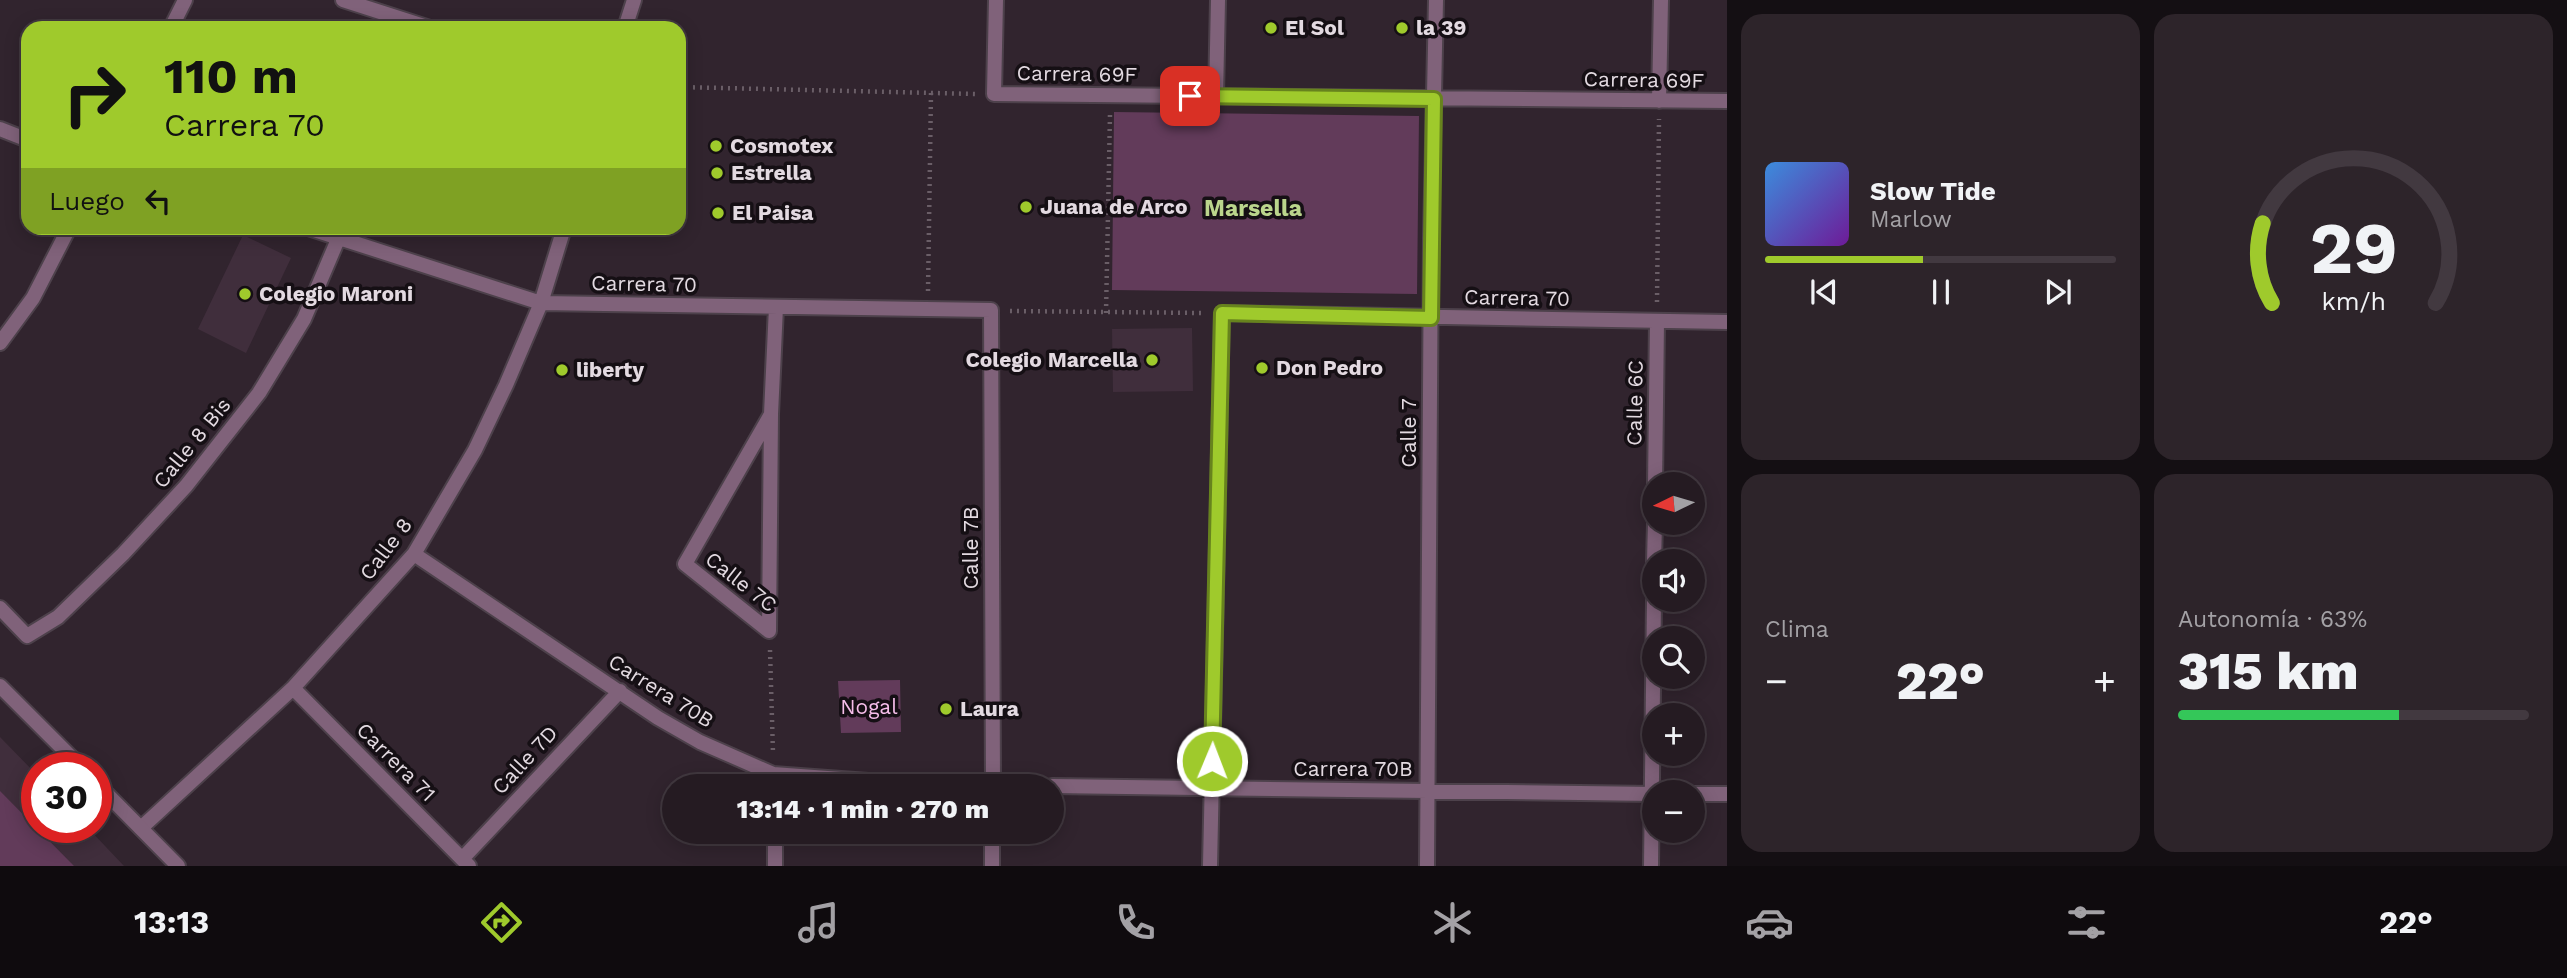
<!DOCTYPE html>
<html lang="es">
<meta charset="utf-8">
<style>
:root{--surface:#251b22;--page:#2d242a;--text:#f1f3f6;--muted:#a3a1a5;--line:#423940;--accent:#9fca2c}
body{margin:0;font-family:"Work Sans",sans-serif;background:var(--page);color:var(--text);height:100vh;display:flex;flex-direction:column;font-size:26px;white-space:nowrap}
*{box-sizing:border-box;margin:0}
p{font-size:23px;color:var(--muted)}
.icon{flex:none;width:38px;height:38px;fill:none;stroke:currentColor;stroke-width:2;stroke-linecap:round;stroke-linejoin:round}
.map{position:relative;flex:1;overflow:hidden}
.details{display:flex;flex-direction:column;gap:14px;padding:14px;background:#140f13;width:840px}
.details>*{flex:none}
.banner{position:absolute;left:21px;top:21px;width:665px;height:214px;border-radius:21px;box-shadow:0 4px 18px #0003,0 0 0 2px var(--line);background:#9fca2c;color:#111;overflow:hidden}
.needle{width:46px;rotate:265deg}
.tools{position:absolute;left:1642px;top:472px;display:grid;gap:14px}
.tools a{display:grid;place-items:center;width:63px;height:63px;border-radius:50%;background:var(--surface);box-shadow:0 4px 18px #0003,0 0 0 2px var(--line);font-size:35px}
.speed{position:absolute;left:21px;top:752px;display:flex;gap:14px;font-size:35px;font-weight:700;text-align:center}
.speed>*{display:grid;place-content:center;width:91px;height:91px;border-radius:50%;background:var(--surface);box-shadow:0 4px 18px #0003,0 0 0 2px var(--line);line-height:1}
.speed .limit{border:10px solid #d22;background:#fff;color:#111}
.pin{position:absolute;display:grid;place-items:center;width:60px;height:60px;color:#fff;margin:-30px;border-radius:14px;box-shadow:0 4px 10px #0006}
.me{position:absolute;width:77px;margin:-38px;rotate:1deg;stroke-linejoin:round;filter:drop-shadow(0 0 5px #0008)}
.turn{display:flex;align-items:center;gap:24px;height:147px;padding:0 28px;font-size:32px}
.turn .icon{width:91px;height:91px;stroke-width:2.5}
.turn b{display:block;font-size:49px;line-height:60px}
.then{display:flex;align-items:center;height:66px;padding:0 28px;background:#0003;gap:14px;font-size:26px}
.big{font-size:52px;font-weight:800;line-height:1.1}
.details .tile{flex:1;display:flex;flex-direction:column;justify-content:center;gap:10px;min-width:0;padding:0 24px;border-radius:21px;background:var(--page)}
.details .dial{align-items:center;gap:0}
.dial svg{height:182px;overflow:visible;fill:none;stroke:var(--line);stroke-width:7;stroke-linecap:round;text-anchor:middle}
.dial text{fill:var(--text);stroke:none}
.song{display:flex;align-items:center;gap:21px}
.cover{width:84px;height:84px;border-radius:10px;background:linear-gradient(135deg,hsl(210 70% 55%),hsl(280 70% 35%))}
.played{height:7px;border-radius:4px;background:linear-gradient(90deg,var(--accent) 45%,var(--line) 45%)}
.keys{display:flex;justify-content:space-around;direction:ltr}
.heat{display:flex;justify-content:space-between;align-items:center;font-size:38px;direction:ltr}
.charge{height:10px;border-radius:5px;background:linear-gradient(90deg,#34c759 63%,var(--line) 0)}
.details .tiles{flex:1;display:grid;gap:14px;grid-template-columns:repeat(2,1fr)}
.trip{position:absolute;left:662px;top:774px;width:402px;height:70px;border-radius:35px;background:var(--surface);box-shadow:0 4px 18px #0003,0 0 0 2px var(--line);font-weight:800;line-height:70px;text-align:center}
.menu{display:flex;height:112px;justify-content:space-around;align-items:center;background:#0f0b0e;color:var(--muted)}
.menu .icon{width:49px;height:49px}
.menu .active{color:var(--accent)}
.menu b{font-size:32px;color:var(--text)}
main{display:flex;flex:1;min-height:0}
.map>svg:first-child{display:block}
.built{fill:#402e3c}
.green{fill:#623b5a}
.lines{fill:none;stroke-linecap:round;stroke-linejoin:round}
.minor-casing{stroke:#4d414b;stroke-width:18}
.tertiary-casing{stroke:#4d414b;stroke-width:18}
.path{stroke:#6a5e67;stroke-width:4.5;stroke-dasharray:2 5;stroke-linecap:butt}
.minor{stroke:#80627a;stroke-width:14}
.tertiary{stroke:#80627a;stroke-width:14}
.route-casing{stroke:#67831d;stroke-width:18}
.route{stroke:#9fca2c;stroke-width:12}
.poi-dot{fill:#9fca2c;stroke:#150f14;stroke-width:2.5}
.labels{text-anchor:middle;stroke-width:7;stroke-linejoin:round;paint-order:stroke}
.poi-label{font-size:21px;font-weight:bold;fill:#e3dae1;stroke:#150f14;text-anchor:start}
.street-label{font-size:21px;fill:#e3dae1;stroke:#150f14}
.park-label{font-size:21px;fill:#f5bde9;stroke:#150f14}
.neighbourhood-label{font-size:23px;font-weight:bold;fill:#bbd58c;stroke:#150f14}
</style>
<main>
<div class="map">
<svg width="1727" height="866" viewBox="0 0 1727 866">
<rect width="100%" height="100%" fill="#31242e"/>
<!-- built -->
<path class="built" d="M243 235 291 258 246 353 198 329Z
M1192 328 1193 391 1113 392 1112 329Z
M0 737 37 775V828H88L124 866H0Z"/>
<!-- green -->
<path class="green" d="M1114 112 1419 116 1417 294 1112 290Z
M900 680 901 732 841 733 838 681Z
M0 791 74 866H0Z"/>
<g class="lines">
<defs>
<path id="minor" d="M343 0 430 28
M996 0 994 94 1727 101
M171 28 185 0
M625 28 634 0
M1216 96 1218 0
M1659 101 1661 0
M0 129 28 140
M308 228 541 303 991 310 993 786
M0 343 33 298 69 228
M1655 485 1657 321
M414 554 658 718 700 742 773 774 882 782 1041 786
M1654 562 1655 523
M0 608 27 636 58 617 123 554 186 486 259 393 304 319 339 237
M769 631 771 414 776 307
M769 631 685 564 770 416
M293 688 469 866
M1052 786 1654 794
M1692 794H1727
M141 828 293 688 414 554 475 450 506 385 541 303 564 228
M775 831V866
M462 859 620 691
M992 866V831
M1210 866 1222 313 1727 322
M1427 866 1431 238 1436 0
M1651 866 1654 600"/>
<path id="tertiary" d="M0 686 82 768
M96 783 178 866"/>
</defs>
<!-- minor casing -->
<use href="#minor" class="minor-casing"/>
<!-- tertiary casing -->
<use href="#tertiary" class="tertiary-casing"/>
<!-- path -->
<path class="path" d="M679 87 976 94
M928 291 931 93
M1657 302 1659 119
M1010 311 1204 313
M1106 313 1110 114
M770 650 773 753"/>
<!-- minor -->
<use href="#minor" class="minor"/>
<!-- tertiary -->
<use href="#tertiary" class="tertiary"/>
</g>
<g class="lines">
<defs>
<path id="route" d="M1190 96 1434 99 1431 318 1222 313 1212 761"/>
</defs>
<!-- route casing -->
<use href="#route" class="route-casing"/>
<!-- route -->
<use href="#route" class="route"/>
</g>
<!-- markers -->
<g class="poi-dot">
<circle cx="1271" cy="28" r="7"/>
<circle cx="1402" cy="28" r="7"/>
<circle cx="716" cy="146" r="7"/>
<circle cx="717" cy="173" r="7"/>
<circle cx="1026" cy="207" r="7"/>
<circle cx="718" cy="213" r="7"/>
<circle cx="245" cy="294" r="7"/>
<circle cx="1152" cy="360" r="7"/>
<circle cx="1262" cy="368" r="7"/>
<circle cx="562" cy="370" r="7"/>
<circle cx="946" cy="709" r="7"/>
</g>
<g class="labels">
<!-- poi labels -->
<g class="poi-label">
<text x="1285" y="35">El Sol</text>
<text x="1416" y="35">la 39</text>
<text x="730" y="153">Cosmotex</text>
<text x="731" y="180">Estrella</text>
<text x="1040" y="214">Juana de Arco</text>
<text x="732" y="220">El Paisa</text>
<text x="259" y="301">Colegio Maroni</text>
<text x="1138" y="367" text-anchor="end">Colegio Marcella</text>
<text x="1276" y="375">Don Pedro</text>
<text x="576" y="377">liberty</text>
<text x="960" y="716">Laura</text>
</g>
<!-- street labels -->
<g class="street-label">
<text transform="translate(1077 74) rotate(1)" y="7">Carrera 69F</text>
<text transform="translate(1644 80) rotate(1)" y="7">Carrera 69F</text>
<text transform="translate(644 284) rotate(1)" y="7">Carrera 70</text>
<text transform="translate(1517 298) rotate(1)" y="7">Carrera 70</text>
<text transform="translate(1635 403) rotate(-89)" y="7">Calle 6C</text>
<text transform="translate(1409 433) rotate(-90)" y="7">Calle 7</text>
<text transform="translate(192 443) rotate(-51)" y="7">Calle 8 Bis</text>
<text transform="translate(971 548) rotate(-90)" y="7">Calle 7B</text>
<text transform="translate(386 549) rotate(-53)" y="7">Calle 8</text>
<text transform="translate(741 582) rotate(38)" y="7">Calle 7C</text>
<text transform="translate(661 691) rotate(32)" y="7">Carrera 70B</text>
<text transform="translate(525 760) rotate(-47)" y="7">Calle 7D</text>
<text transform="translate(396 762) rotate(45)" y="7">Carrera 71</text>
<text x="1353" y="776">Carrera 70B</text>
</g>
<!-- park labels -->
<g class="park-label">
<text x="869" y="714">Nogal</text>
</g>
<!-- neighbourhood labels -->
<g class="neighbourhood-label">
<text x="1253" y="216">Marsella</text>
</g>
</g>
</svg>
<div class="tools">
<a><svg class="needle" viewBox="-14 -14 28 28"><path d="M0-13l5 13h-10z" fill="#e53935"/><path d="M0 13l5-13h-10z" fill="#a3a1a5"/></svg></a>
<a><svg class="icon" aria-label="sound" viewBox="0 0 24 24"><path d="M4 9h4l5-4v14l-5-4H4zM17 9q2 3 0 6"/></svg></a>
<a><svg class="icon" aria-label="search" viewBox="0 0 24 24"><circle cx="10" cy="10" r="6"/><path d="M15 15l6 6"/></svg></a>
<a>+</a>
<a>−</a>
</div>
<div class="speed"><div class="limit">30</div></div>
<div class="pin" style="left:1190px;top:96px;background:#d93025"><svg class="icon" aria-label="arrive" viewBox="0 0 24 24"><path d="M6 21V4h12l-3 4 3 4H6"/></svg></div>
<svg class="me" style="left:1212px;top:761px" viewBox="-20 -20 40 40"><circle r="17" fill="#9fca2c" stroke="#fff" stroke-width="3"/><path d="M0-11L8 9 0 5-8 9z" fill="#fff"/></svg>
<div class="trip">13:14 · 1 min · 270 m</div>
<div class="banner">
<div class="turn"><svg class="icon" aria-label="right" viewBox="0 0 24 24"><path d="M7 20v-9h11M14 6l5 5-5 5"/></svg><div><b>110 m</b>Carrera 70</div></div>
<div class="then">Luego<svg class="icon" aria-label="left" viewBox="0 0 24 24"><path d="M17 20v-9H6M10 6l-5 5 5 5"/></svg></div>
</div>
</div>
<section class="details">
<div class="tiles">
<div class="tile">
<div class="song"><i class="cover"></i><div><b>Slow Tide</b><p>Marlow</p></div></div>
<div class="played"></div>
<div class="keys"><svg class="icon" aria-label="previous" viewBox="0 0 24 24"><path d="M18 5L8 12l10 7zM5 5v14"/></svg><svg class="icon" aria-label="pause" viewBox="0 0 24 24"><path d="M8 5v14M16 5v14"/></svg><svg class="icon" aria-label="next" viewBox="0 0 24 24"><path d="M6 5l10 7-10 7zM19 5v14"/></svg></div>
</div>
<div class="tile dial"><svg viewBox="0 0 100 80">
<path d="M14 69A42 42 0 1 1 86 69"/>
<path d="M14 69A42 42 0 0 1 10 34" stroke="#9fca2c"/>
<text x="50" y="56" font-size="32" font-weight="700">29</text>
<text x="50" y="72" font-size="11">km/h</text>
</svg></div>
<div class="tile"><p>Clima</p>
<div class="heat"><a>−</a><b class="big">22°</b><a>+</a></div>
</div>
<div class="tile"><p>Autonomía · 63%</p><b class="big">315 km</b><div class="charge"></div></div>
</div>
</section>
</main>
<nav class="menu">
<b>13:13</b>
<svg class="icon active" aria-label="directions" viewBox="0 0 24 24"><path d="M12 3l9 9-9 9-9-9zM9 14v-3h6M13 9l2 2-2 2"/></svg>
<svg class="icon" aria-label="music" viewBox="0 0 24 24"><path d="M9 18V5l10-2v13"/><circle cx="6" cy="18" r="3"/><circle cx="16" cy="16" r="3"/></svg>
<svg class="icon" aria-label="phone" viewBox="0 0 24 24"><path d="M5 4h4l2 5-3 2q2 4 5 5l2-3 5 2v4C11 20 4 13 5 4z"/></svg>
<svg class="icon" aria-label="climate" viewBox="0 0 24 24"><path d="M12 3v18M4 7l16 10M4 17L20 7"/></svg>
<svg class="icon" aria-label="car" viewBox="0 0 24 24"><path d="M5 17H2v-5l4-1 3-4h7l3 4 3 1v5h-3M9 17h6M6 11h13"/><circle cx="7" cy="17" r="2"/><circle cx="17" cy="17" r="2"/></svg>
<svg class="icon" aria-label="filters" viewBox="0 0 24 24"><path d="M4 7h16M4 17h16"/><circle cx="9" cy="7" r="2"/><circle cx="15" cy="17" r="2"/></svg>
<b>22°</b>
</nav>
